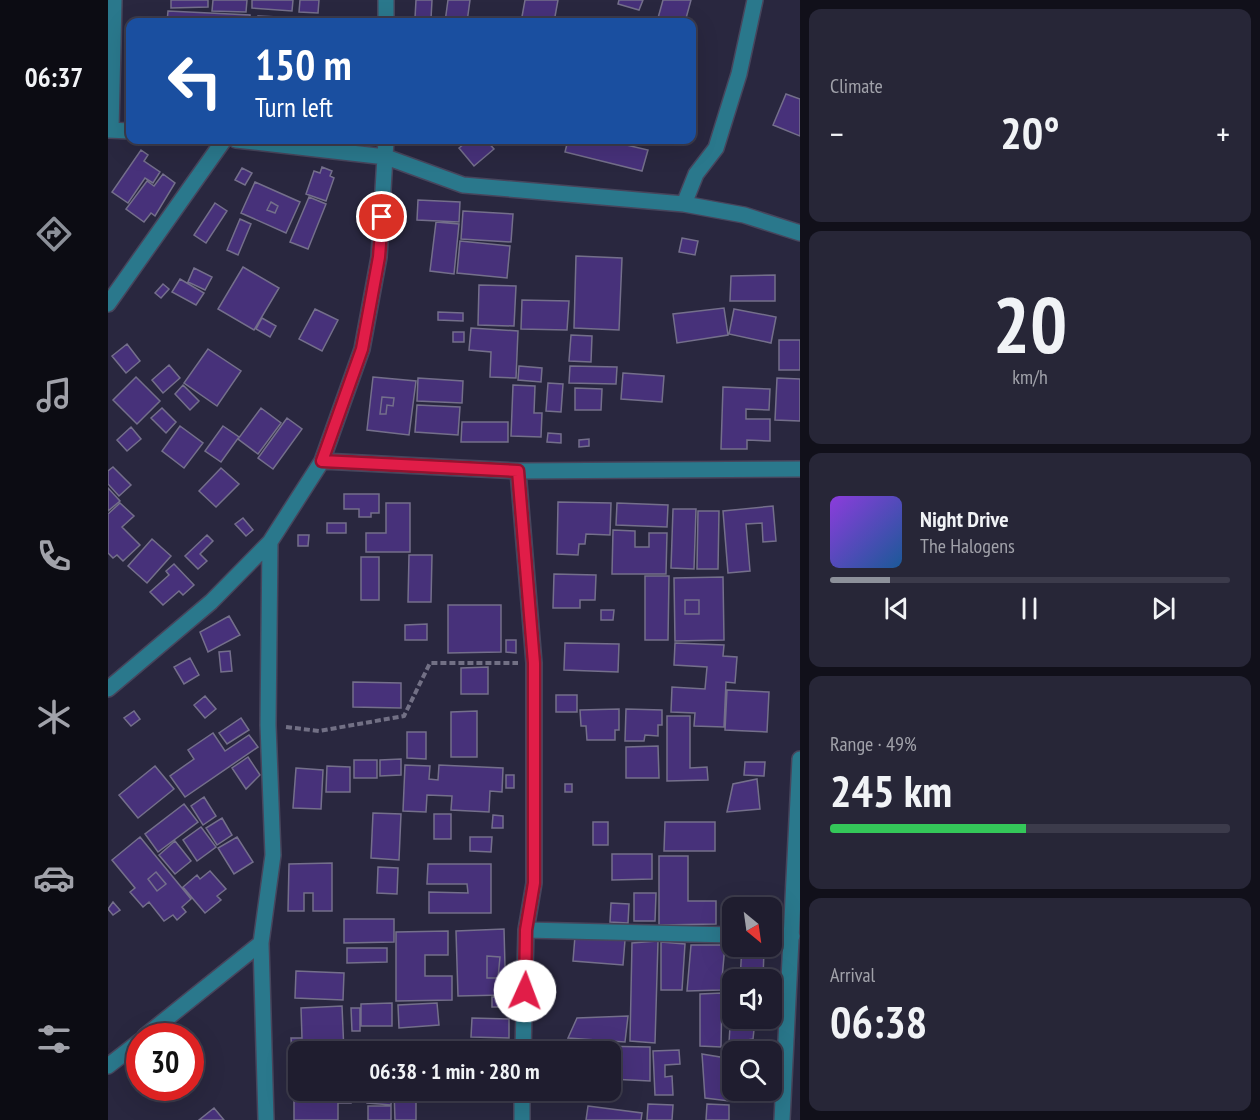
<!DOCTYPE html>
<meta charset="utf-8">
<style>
:root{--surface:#1f1d2f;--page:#272637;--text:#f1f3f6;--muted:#a1a2aa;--line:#3c3b4b;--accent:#8c9099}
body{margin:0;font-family:"PT Sans Narrow",sans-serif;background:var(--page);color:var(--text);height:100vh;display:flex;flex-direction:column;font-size:22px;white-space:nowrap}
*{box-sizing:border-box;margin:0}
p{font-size:20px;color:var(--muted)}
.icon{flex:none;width:33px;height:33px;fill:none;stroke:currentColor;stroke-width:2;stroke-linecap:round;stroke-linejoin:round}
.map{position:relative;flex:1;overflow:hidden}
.panel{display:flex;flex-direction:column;gap:9px;padding:9px;background:#11101a;width:460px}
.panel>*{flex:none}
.guide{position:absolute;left:18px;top:18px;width:570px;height:126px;border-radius:12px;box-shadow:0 6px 24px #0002,0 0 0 2px var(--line);background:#1a4fa0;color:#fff;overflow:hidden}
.needle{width:39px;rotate:151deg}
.fabs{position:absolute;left:614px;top:897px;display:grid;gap:12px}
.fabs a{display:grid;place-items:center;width:60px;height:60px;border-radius:12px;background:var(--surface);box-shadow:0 6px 24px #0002,0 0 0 2px var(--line);font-size:30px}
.speed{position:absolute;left:18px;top:1023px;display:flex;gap:12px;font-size:30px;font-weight:700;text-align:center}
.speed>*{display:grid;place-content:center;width:78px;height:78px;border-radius:50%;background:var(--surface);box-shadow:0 6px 24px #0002,0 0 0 2px var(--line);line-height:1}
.speed .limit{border:9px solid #d22;background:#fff;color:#111}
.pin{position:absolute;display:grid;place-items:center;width:51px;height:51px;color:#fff;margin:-26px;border:3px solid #fff;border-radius:50%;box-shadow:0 2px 6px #0007}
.me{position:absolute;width:66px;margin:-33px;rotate:2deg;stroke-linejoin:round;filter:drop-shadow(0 0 4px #0008)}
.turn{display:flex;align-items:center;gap:21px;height:126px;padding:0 30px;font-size:27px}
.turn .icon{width:78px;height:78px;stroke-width:2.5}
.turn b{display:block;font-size:42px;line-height:51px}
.big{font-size:45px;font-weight:700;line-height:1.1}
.panel .card{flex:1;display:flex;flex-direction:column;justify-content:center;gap:9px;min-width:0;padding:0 21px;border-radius:12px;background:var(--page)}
.panel .dial{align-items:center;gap:0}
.dial b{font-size:78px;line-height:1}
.song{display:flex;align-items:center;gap:18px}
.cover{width:72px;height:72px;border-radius:9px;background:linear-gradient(135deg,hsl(270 70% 55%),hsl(210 70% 35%))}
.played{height:6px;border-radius:3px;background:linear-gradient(90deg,var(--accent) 15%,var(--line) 15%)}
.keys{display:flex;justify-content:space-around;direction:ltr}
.heat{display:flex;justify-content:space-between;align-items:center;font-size:33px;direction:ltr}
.charge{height:9px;border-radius:4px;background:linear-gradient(90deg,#34c759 49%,var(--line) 0)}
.trip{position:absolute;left:180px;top:1041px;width:333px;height:60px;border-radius:12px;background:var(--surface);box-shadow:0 6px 24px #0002,0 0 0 2px var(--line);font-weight:700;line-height:60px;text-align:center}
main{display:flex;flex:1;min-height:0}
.tab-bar{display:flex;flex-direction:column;width:108px;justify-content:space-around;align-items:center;background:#0c0c13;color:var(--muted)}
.tab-bar .icon{width:42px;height:42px}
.tab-bar .on{color:var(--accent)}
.tab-bar b{font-size:27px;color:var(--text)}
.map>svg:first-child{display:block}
.building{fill:#47317a;stroke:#746f8b;stroke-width:1.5;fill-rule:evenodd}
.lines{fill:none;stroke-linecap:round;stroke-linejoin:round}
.minor-casing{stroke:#47455c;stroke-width:18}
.path{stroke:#727085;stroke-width:4;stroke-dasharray:6 3;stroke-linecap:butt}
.minor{stroke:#2a788c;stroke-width:15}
.route-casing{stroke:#92132f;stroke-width:15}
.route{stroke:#e11d48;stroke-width:10}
</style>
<main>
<nav class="tab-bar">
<b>06:37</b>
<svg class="icon on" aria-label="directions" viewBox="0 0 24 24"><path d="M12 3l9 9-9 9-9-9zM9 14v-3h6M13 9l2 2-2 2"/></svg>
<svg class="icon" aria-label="music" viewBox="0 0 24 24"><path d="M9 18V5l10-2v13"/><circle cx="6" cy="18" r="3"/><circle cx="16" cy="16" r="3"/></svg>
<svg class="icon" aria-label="phone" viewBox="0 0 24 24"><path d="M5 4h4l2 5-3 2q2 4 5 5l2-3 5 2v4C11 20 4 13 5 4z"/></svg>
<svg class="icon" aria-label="climate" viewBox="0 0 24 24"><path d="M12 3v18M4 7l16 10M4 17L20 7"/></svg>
<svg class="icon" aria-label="car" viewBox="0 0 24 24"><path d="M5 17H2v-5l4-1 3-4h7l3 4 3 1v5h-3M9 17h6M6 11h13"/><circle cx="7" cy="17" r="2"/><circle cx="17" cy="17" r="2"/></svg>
<svg class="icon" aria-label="filters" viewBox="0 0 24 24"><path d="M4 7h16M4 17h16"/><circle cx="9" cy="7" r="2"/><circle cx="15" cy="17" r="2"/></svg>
</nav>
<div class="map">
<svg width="692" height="1120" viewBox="0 0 692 1120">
<rect width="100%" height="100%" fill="#29273f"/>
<!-- building -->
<path class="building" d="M63 0H100V7L63 8Z
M105 0H139L138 12 104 11Z
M144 0H185L184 11 144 8Z
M192 0H211L210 13 191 12Z
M308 0H324L323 19 307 18Z
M340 0H362L359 22H361H337Z
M417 0H450L446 22H413Z
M511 0H535L531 10 510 4Z
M555 0H583L577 22 550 18Z
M60 11 142 15V22H59Z
M150 16 212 19V22H150Z
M678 94 692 99V136L665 125Z
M361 140H378L386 149 366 166 351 148Z
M460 140H497L540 150 534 171 457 152Z
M33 150 40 155 36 161 52 172 45 183 37 178 20 203 4 192Z
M214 167 224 171 222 176 226 178 218 201 198 194 206 171 212 173Z
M134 168 144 173 137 185 127 180Z
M55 174 67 183 47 216 43 213 36 222 18 209 39 181 46 186Z
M147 182 192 202 178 233 133 213ZM163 202 170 206 167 213 159 210Z
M201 197 218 204 200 249 182 242Z
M310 200 352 202 351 222 309 220Z
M163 202 170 206 167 213 159 210Z
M107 203 119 211 98 243 86 235Z
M355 211 405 214 403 242 353 239Z
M132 219 143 224 130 255 119 250Z
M328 222 351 224 346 274 322 271Z
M574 238 590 241 587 255 571 252Z
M352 241 402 246 399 278 349 273Z
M468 256 514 258 511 330 466 328Z
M135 267 171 288 146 330 110 309Z
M86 268 104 277 97 290 80 282Z
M667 275V301H622L623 276Z
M72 279 96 293 88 305 64 292Z
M55 284 61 289 53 298 47 293Z
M371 285 408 286 406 326 370 325Z
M414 300 461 301 459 330 413 329Z
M616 308 620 335 569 343 565 314Z
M207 309 230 320 214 351 191 339Z
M626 309 668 317 663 343 621 334Z
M330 312 355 313V321L330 320Z
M154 318 168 326 162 337 148 329Z
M363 328 410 331 408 378 382 377 383 352 361 350Z
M345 332H356V342H345Z
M463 335 484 336 483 362 461 361Z
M671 340H692V370H671Z
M19 344 32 361 18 373 4 356Z
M100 349 133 371 109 406 76 383Z
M61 365 72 378 55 393 44 380Z
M411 366 434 368 433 382 410 380Z
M462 366 509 367 508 384 461 383Z
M515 373 556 376 554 402 513 399Z
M28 377 52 401 29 424 5 400Z
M265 377 308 381 301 435 259 430ZM274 397 286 398 285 406 279 405 278 414H272Z
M310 378 355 381 354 403 309 401Z
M669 378 692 379V421L667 420Z
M440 383 455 384 453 412 438 411Z
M75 385 91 401 82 410 67 394Z
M405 385 427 386 426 413H434L433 437 403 436Z
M615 387 662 389 661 410 638 409V419H662V441L639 440V449H613Z
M467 388 494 389 493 410H467Z
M274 397 286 398 285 406 279 405 278 414H272Z
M309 405 352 407 350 435 307 432Z
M54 408 68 422 58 433 43 418Z
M153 408 173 423 150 454 130 439Z
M179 418 194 429 165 469 150 458Z
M354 422H400V442H353Z
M72 426 95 443 76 468 54 451Z
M115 426 131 437 113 462 97 451Z
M23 427 33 439 19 451 9 440Z
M440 433 453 434V443L439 442Z
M481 439V446L471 447V440Z
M5 467 23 485 11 496 0 484V471Z
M113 468 131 484 108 507 91 491Z
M0 488 12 501 0 511Z
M236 494H271V513H263V517H251V509H236Z
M450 502 503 503 502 535 478 534 477 544H471L470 555 449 554Z
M12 503 26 516 14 527 32 545 15 561 9 555 5 558 0 553V514Z
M278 503H302V552H258V533H278Z
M509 503 560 505 559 527 508 525Z
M665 506 668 541 655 542 654 523 638 524 642 571 620 573 615 511Z
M565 509H588L586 569 563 568Z
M590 511H611L610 569H589Z
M135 518 145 530 138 536 127 524Z
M219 523H238V533H219Z
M505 530 527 531V547H541V533H559L558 574H504Z
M99 535 105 541 92 554 99 561 90 569 77 556Z
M190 535H201L200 546H190Z
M44 539 63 556 39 583 20 566Z
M301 555H324L323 602H300Z
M253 557H271V600H253Z
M66 564 86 585 75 595 71 591 55 605 42 592 61 575 58 571Z
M446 574 488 575 487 600H472V608H445Z
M537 576H561L560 640H537Z
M615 577 616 640 567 641 566 578ZM577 600H591V614H577Z
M577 600H591V614H577Z
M340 605H393V652L340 653Z
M493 610H506L505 620H493Z
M121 616 132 635 100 652 92 632Z
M319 624V640H297V625Z
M398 640H408V653L398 652Z
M457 643 511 644 510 672 456 670Z
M567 643 616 645 615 656 629 657 627 683 618 682 616 727 586 726 587 713 563 712 564 687 597 689 599 667 566 665Z
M122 651 124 671 113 672 111 652Z
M82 658 91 675 76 684 66 667Z
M380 667V694H353V668Z
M245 682 293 683V708L245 707Z
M619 690 661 692 659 732 617 730Z
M448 695H469V712H448Z
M97 696 108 709 97 718 86 705Z
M511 709V730H507V740H479L478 726H473L472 710Z
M518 709 554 710V725H550V736L537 735 536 741H517Z
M26 711 32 719 23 726 16 718Z
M369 711V757H343V712Z
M559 716H582V768L599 767 600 780 559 781Z
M133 718 141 730 119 744 111 733Z
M299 732H318V759L299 758Z
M105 733 117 751 141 735 150 747 77 797 62 776 86 759 80 750Z
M550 746 551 778H518V747Z
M140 757 152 775 138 789 124 768Z
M293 759V775L272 776V760Z
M246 760H269V778H246Z
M637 762H657L656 776 636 775Z
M297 765 322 766 321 779 330 780 331 765 395 768 394 792 382 791 381 812 343 810 344 796 319 795 318 812 295 811Z
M47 766 66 789 30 818 11 795Z
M219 766 242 767V792H218Z
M188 768 215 770 213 809 185 808Z
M398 775H406V788H398Z
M649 779 652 809 619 812 625 784Z
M457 784H464V792H457Z
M96 797 108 816 95 825 83 806Z
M76 804 90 822 50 852 37 834Z
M265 813 293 814 291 860 263 858Z
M326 814H343V839H326Z
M385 815 395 816V828H384Z
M114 818 124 835 109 845 98 828Z
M485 822H500V845H485Z
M557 822H607V851H556Z
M93 827 108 847 89 861 75 840Z
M32 837 83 899 74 907 78 912 69 920 65 915 56 921 41 902 35 907 22 892 27 888 4 860ZM48 872 58 884 49 891 40 879Z
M129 837 145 862 126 874 110 848Z
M362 837H384L383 852 362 851Z
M67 841 83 861 67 874 51 855Z
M504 854H544V879L504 880Z
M551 856H580V901H608V924L551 925Z
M224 863V911H205V893H196V911H180L181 864Z
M320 864H383V913H321V892L360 893 359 884H319Z
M270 867 290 868 289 894 269 893Z
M102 871 118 889 109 896 113 900 97 913 75 887 89 875 92 879Z
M48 872 58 884 49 891 40 879Z
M526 893H548L547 921H526Z
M5 902 12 910 5 915 0 909Z
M503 903 521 904 520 923 502 922Z
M236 919H286V942L236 943Z
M396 929 397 967H406V982L395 983V995L350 996 348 931ZM379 956 392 957 390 978H379Z
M340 931V955H317V976H344V1000L288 1001V932Z
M467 936 517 940 515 965 465 961Z
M550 941 547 1043 522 1041 524 943Z
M553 942 577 944 574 990H553Z
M583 945H617L613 990 579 991Z
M634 946 656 949 655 980H632Z
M239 948H279V962L239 963Z
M379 956 392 957 390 978H379Z
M188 971 236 973 235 1000 187 998Z
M614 993 613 1047 592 1046V994Z
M384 997H394L393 1007H384Z
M284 1003V1026H253V1004Z
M329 1003 331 1025 291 1028 290 1005Z
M234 1006 236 1052 191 1049 190 1054H184L183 1038H194L193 1008Z
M243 1008H252V1031H244Z
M520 1016 517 1042 460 1038 469 1018Z
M364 1018 401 1019V1038L363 1037Z
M647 1020 645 1039 621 1043 622 1026Z
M322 1040 329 1041 328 1048H321Z
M373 1041 404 1043 403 1052H373Z
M291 1042H316V1052H291Z
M356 1043H369V1052H356Z
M459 1044 482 1046V1052H447Z
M486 1046 542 1047V1081L502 1079V1052H486Z
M571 1050 572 1064 557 1065V1077L564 1076 565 1095H547L545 1051Z
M594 1054 618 1058 621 1101 597 1098Z
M186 1078H190V1090H242L243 1103H230V1120H186Z
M259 1090H284L283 1105 259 1103Z
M286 1090H308V1120H287Z
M540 1104 565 1105 564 1120H539Z
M599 1104 621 1105V1120H598Z
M260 1106H283V1120H260Z
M480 1106 534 1113 533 1120H478Z
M106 1108 116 1120H91Z"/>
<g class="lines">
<defs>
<path id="minor" d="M278 0V22
M0 130 22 131
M3 130 6 0
M128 140 278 157 355 185 576 204 636 215 692 233
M576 204 588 174 608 148 631 74 647 0
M0 304 116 140
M214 461 410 471 692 469
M410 471 426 663V883L418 930 415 1052
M0 689 103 602 162 542 214 461 254 349 271 257 278 140
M418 930 624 935
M663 936H684
M153 943 158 1120
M37 1036 153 943 165 855 160 725 162 542
M0 1066 32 1041
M414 1120V1090
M674 1120 692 759"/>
</defs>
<!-- minor casing -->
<use href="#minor" class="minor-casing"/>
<!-- path -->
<path class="path" d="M178 727 211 731 296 716 322 663H410"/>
<!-- minor -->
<use href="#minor" class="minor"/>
</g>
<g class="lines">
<defs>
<path id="route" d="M274 217 271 257 254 349 214 461 410 471 426 663V883L418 930 417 991"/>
</defs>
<!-- route casing -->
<use href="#route" class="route-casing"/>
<!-- route -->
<use href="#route" class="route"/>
</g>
</svg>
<div class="fabs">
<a><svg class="needle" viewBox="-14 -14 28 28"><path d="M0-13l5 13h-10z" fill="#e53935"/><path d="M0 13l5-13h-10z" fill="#a1a2aa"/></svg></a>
<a><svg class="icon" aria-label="sound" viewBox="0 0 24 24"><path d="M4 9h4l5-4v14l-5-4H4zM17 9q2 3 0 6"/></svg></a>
<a><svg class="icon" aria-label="search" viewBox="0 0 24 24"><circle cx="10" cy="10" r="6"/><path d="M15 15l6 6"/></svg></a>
</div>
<div class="speed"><div class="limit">30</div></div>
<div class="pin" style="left:274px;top:217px;background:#d93025"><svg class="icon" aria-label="arrive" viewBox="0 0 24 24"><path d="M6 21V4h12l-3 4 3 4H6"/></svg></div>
<svg class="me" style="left:417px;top:991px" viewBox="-20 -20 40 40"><circle r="19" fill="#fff"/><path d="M0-13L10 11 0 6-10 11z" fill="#e11d48"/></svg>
<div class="trip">06:38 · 1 min · 280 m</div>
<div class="guide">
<div class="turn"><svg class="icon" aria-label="left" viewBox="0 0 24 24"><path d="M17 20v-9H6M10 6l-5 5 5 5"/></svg><div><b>150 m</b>Turn left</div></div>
</div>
</div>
<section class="panel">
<div class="card"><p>Climate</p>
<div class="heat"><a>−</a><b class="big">20°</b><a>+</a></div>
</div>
<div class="card dial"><b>20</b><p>km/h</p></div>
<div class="card">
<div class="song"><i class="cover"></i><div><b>Night Drive</b><p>The Halogens</p></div></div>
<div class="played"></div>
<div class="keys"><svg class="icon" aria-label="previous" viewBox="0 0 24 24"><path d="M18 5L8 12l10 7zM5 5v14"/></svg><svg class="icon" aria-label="pause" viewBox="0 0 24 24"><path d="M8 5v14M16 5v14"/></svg><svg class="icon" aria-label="next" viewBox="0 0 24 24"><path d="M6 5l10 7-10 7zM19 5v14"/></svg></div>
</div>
<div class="card"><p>Range · 49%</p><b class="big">245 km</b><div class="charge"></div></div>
<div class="card"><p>Arrival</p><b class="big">06:38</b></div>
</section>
</main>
